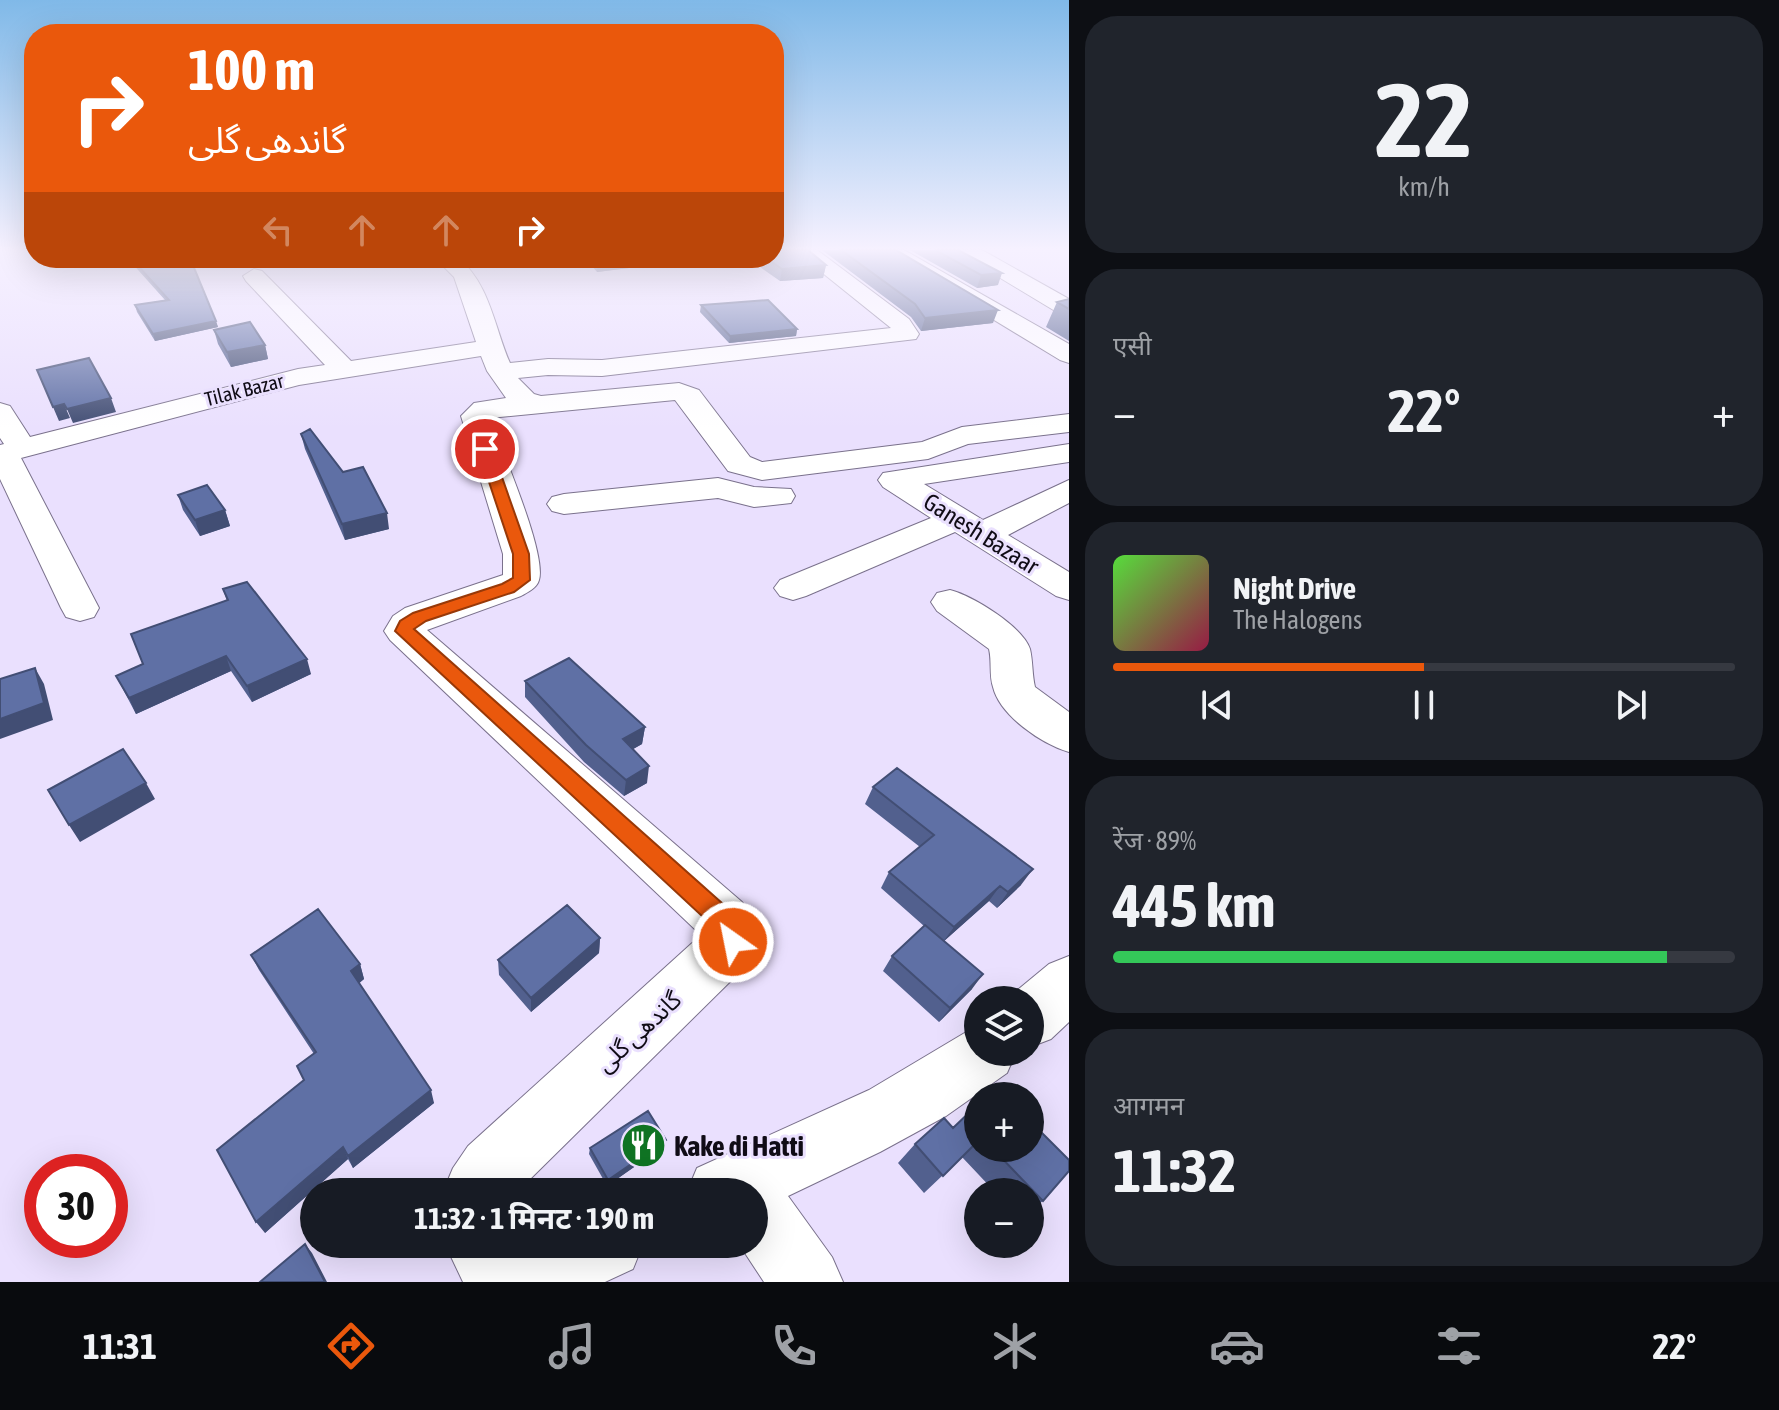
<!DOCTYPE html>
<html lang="hi">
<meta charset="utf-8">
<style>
:root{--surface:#171b24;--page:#20242c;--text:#f1f3f6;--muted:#9ea1a6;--line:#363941;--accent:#ea580c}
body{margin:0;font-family:"Asap Condensed","Noto Sans Arabic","Noto Sans Devanagari",sans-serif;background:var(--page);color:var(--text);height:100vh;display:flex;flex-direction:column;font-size:30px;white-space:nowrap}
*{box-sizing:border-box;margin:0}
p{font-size:26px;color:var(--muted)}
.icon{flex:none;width:44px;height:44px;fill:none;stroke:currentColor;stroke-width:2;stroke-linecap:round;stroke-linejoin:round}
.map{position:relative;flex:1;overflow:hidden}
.side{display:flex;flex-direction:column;gap:16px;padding:16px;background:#0d0f14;width:710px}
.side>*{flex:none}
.top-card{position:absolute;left:24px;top:24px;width:760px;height:244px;border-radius:32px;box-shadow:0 8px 32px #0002;background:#ea580c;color:#fff;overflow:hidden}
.fabs{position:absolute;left:964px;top:986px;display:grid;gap:16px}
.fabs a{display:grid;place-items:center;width:80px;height:80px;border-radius:50%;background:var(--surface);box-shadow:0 8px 32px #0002;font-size:40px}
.speed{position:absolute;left:24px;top:1154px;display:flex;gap:16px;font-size:40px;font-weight:700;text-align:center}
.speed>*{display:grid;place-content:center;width:104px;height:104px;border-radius:50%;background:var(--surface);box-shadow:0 8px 32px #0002;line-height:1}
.speed .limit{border:12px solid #d22;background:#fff;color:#111}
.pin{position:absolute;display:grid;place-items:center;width:68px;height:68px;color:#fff;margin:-34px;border:4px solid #fff;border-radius:50%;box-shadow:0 2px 8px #0007}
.me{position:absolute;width:88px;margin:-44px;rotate:327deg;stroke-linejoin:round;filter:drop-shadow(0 0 6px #0008)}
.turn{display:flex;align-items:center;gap:28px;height:168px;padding:0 32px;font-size:36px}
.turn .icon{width:104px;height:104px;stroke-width:2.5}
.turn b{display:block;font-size:56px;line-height:68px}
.lanes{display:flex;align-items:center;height:76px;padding:0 32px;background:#0003;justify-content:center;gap:40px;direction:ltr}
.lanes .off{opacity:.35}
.big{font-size:60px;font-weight:700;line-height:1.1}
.side .card{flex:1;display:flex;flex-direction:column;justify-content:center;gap:12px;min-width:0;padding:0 28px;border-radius:32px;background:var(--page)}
.side .dial{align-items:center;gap:0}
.dial b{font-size:104px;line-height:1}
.song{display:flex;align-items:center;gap:24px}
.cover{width:96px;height:96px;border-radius:12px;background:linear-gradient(135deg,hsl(110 70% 55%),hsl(340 70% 35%))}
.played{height:8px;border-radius:4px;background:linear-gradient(90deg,var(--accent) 50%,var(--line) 50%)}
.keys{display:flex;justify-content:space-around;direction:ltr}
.heat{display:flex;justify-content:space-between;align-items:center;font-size:44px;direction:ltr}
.charge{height:12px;border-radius:6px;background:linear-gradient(90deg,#34c759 89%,var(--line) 0)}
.trip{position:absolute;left:300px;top:1178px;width:468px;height:80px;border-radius:40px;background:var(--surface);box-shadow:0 8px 32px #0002;font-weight:700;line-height:80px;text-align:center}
.tab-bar{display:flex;height:128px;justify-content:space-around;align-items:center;background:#090b0e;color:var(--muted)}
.tab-bar .icon{width:56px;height:56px}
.tab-bar .active{color:var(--accent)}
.tab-bar b{font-size:36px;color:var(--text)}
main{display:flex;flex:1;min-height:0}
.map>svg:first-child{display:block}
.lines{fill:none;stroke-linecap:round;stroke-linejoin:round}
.minor-casing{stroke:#7a718c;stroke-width:2}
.major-casing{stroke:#7a718c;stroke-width:2}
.minor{fill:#fff;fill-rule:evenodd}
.major{fill:#fff;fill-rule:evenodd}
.wall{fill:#52608e}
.shaded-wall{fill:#424e74}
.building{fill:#5f70a5;stroke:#424e74;stroke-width:2}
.route{fill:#ea580c;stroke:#983908;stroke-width:2}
.labels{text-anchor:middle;stroke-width:6;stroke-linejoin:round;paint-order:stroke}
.far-street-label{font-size:20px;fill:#100c16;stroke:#eae0fe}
.street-label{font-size:24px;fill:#100c16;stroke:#eae0fe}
.near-poi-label{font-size:28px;font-weight:bold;fill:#100c16;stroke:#eae0fe;text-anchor:start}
</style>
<main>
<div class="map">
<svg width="1069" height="1282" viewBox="0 0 1069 1282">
<rect width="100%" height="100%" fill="#eae0fe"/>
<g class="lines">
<defs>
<path id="minor" d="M794 250H817L909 319 919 334 916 339 602 376 548 375 518 378 534 394 541 396 679 383 699 390 750 457 762 462 922 442 962 427 1069 414V432L968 444 928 459 762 480 728 471 675 400 490 418C501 449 547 553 539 580 537 588 528 592 521 596L427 630 742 902 749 912 761 942 752 960 517 1192H443L453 1168 468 1146 701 935 390 640 384 631 393 616 405 608 503 575V554L461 416 474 403 506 398 487 371 481 356 299 385 21 458 99 608 94 617 80 621 66 617 61 608 0 479V445L4 444 0 438V403L10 406 30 437 298 369 325 365 246 281 243 276 254 269 262 271 351 361 476 342 454 277 435 258H458C490 283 495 330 510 363L548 359 602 360 891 328Z
M879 250H904L1069 344V363L1060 360Z
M1069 444V462L924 484 983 520 1069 480V503L1008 535 1069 572V600L1056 596 955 532 806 596 793 600 780 596 774 588 780 580 931 518 883 487 878 480 883 473Z
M718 478 754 487 791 489 795 496 791 503 754 507 718 498 564 514 552 511 547 504 552 497 564 494Z
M950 590C973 596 1022 626 1030 649 1033 662 1032 675 1035 687L1069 712V752C1042 744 1000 716 993 687 989 675 992 661 989 649L937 611 931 602 937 593Z
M1069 956V1022L1051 1039 1030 1047V1000H1008L1009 997 1049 964Z
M978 1025V1052H1016L1007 1073 946 1116 880 1152 788 1196 832 1257 843 1282H764L739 1244H754V1192H687L697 1168 869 1090Z
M445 1244H521L522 1247 528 1244H643L633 1269 605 1282H463Z"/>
<path id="major" d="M954 250H982L1069 299V317L1060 314Z"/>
</defs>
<!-- minor casing -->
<use href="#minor" class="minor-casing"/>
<!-- major casing -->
<use href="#major" class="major-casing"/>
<!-- minor -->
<use href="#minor" class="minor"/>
<!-- major -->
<use href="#major" class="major"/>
</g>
<!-- wall -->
<path class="wall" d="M822 250H896L993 323 921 331 911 317Z
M910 250H958L998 285 977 288Z
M129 258H190L218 327 155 341 137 312 135 305 165 300 130 261Z
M585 258H630L629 268 597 272Z
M747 258H774L826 265 823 278 780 281Z
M1069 299V341L1046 327 1057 302Z
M701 305 797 329 796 336 729 343 700 312Z
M214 330 265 345 268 359 231 367 218 344Z
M301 434 389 529 345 540 305 449Z
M178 495 225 510 230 526 200 536 183 510Z
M223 589 311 674 252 702 231 671 136 714 116 676 143 664 227 601Z
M525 681 645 727 642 744 633 749 647 783 624 796 584 762 525 697Z
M873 787 1021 885 997 908 989 901 944 941 972 989 939 1022 883 971 892 956 924 926 881 888 889 872 920 847 865 804Z
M600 938 599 953 531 1012 499 975 498 960Z
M251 955 360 964 364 979 359 983 434 1103 353 1168 348 1159 265 1233 304 1081 297 1066 314 1054 259 970Z
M978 1104V1148H1030L1043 1201 1030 1210V1192H995L962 1157 924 1193 898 1163 915 1144 953 1128Z
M664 1146 607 1186 589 1154 590 1148Z"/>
<!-- shaded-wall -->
<path class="shaded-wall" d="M622 258H630L629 268 597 272 598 260Z
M826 265 823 278 780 281 782 269Z
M1002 273 998 285 977 288 981 275Z
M998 310 993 323 921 331 925 318Z
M216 321 218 327 155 341 153 334Z
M797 329 796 336 729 343 730 336Z
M265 345 268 359 231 367 227 352Z
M111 398 116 412 73 423 67 409Z
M64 404 70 418 59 421 53 407Z
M225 510 230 526 200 536 195 520Z
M387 513 389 529 345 540 342 524Z
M226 656 231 671 136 714 129 698Z
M307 659 311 674 252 702 247 686Z
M35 668 44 684 53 720 0 739V719Z
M645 727 642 744 621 756 623 739Z
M649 766 647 783 624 796 626 780Z
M146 783 155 799 80 842 69 825Z
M1033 869 1021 885 997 908 1008 892Z
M1000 886 989 901 943 942 954 927Z
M600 938 599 953 531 1012V998Z
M360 964 364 979 356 986 351 971Z
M983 974 972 989 939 1022 950 1008Z
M431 1090 434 1103 353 1168 348 1156Z
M666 1140 664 1146 607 1186 608 1180Z
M343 1147 348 1159 265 1233 256 1222Z
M305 1244 312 1253 327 1282H325Z"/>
<!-- building -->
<path class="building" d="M774 250H808L826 265 782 269 766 258H774Z
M841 250H896L998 310 925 318 915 304Z
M935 250H958L1002 273 981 275Z
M131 258H190L216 321 153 334 135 305 169 300Z
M596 258H622L598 260Z
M1069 299V309L1057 302Z
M768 300 797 329 730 336 701 305Z
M250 322 265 345 227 352 214 330Z
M89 358 111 398 67 409 64 404 53 407 37 370Z
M310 429 343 472 363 467 387 513 342 524 301 434Z
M207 485 225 510 195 520 178 495Z
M247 582 307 659 247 686 226 656 129 698 116 676 143 664 131 634 228 600 223 589Z
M569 658 645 727 623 739 649 766 626 780 586 745 525 681Z
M35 668 44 703 0 719V679Z
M123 749 146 783 69 825 48 790Z
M897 768 1033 869 1008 892 1000 886 954 927 889 872 934 835 873 787Z
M567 905 600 938 531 998 498 960Z
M318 909 360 964 351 971 431 1090 348 1156 343 1147 256 1222 217 1150 304 1080 297 1066 316 1052 251 955Z
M925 925 983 974 950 1008 892 956Z
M996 1087 1004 1096H987Z
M978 1104V1141L943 1176 915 1144 944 1118 953 1128Z
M648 1111 666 1140 608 1180 590 1148Z
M1030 1121 1069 1160V1171L1043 1201 992 1148H1030Z
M305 1244 325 1282H260Z"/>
<!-- sky -->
<linearGradient id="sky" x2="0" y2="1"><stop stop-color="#80b9e8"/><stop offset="0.58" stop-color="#f6f1ff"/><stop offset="1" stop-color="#f6f1ff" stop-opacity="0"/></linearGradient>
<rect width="1069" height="429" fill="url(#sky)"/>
<!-- route -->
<path class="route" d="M485 444 492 449 529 554 530 580 514 592 426 621 414 629 732 912C741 924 748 936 741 950L733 954 724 950 715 928 395 631 400 621 413 613 502 584 513 578V554L478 449Z"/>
<!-- icons -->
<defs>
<symbol id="restaurant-disc" viewBox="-11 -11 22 22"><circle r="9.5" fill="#0f7323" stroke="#eae0fe"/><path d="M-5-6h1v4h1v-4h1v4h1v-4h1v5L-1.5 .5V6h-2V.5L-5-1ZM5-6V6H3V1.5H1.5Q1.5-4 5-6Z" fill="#fff"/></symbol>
</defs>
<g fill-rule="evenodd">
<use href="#restaurant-disc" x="618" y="1120" width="51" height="51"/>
</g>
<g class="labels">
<!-- far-street labels -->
<g class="far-street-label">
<text transform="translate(244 390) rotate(-14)" y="7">Tilak Bazar</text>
</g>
<!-- street labels -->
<g class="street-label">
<text transform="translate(981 534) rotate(32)" y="8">Ganesh Bazaar</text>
<text transform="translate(639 1032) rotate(-43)" y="8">گاندھی گلی</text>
</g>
<!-- near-poi labels -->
<g class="near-poi-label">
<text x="674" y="1156">Kake di Hatti</text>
</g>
</g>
</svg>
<div class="fabs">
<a><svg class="icon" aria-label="layers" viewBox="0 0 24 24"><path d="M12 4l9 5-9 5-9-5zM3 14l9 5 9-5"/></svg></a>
<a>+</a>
<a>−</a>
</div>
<div class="speed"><div class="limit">30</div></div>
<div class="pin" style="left:485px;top:449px;background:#d93025"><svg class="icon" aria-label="arrive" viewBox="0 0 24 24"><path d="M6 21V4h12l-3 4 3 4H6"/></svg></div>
<svg class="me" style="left:733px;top:942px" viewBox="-20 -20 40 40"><circle r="17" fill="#ea580c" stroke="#fff" stroke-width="3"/><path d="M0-11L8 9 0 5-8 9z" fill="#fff"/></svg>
<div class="trip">11:32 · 1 मिनट · 190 m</div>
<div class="top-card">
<div class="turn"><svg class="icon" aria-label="right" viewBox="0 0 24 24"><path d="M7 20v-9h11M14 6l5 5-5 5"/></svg><div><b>100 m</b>گاندھی گلی</div></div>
<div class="lanes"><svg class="icon off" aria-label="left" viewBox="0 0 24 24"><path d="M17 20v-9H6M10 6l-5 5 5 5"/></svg><svg class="icon off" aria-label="ahead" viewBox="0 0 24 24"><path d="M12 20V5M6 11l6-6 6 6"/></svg><svg class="icon off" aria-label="ahead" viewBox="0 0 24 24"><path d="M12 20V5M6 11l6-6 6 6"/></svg><svg class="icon" aria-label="right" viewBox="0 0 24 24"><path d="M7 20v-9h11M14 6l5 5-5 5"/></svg></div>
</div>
</div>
<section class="side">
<div class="card dial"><b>22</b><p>km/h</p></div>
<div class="card"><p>एसी</p>
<div class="heat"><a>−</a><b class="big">22°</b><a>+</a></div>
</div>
<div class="card">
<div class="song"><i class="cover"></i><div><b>Night Drive</b><p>The Halogens</p></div></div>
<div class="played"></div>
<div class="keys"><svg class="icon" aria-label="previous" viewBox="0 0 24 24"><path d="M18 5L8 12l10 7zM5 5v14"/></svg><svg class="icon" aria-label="pause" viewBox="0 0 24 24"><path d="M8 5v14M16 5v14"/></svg><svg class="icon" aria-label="next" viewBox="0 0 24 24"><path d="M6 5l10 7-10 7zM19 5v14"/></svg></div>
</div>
<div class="card"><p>रेंज · 89%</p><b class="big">445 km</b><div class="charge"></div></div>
<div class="card"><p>आगमन</p><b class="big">11:32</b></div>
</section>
</main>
<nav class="tab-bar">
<b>11:31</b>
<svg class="icon active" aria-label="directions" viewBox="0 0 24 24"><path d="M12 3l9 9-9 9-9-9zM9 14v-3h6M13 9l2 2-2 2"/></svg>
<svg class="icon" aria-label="music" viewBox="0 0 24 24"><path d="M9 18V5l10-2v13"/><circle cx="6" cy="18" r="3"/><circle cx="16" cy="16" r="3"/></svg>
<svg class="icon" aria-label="phone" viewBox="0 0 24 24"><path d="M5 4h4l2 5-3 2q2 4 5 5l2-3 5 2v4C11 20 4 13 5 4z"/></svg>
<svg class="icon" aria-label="climate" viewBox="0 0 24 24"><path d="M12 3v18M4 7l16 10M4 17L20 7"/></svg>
<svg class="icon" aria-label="car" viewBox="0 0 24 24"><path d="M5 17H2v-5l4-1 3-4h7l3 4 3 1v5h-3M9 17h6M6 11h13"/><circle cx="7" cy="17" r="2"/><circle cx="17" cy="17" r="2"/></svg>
<svg class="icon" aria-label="filters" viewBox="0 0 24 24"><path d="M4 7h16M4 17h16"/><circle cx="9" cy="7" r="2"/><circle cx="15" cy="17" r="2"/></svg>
<b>22°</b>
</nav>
